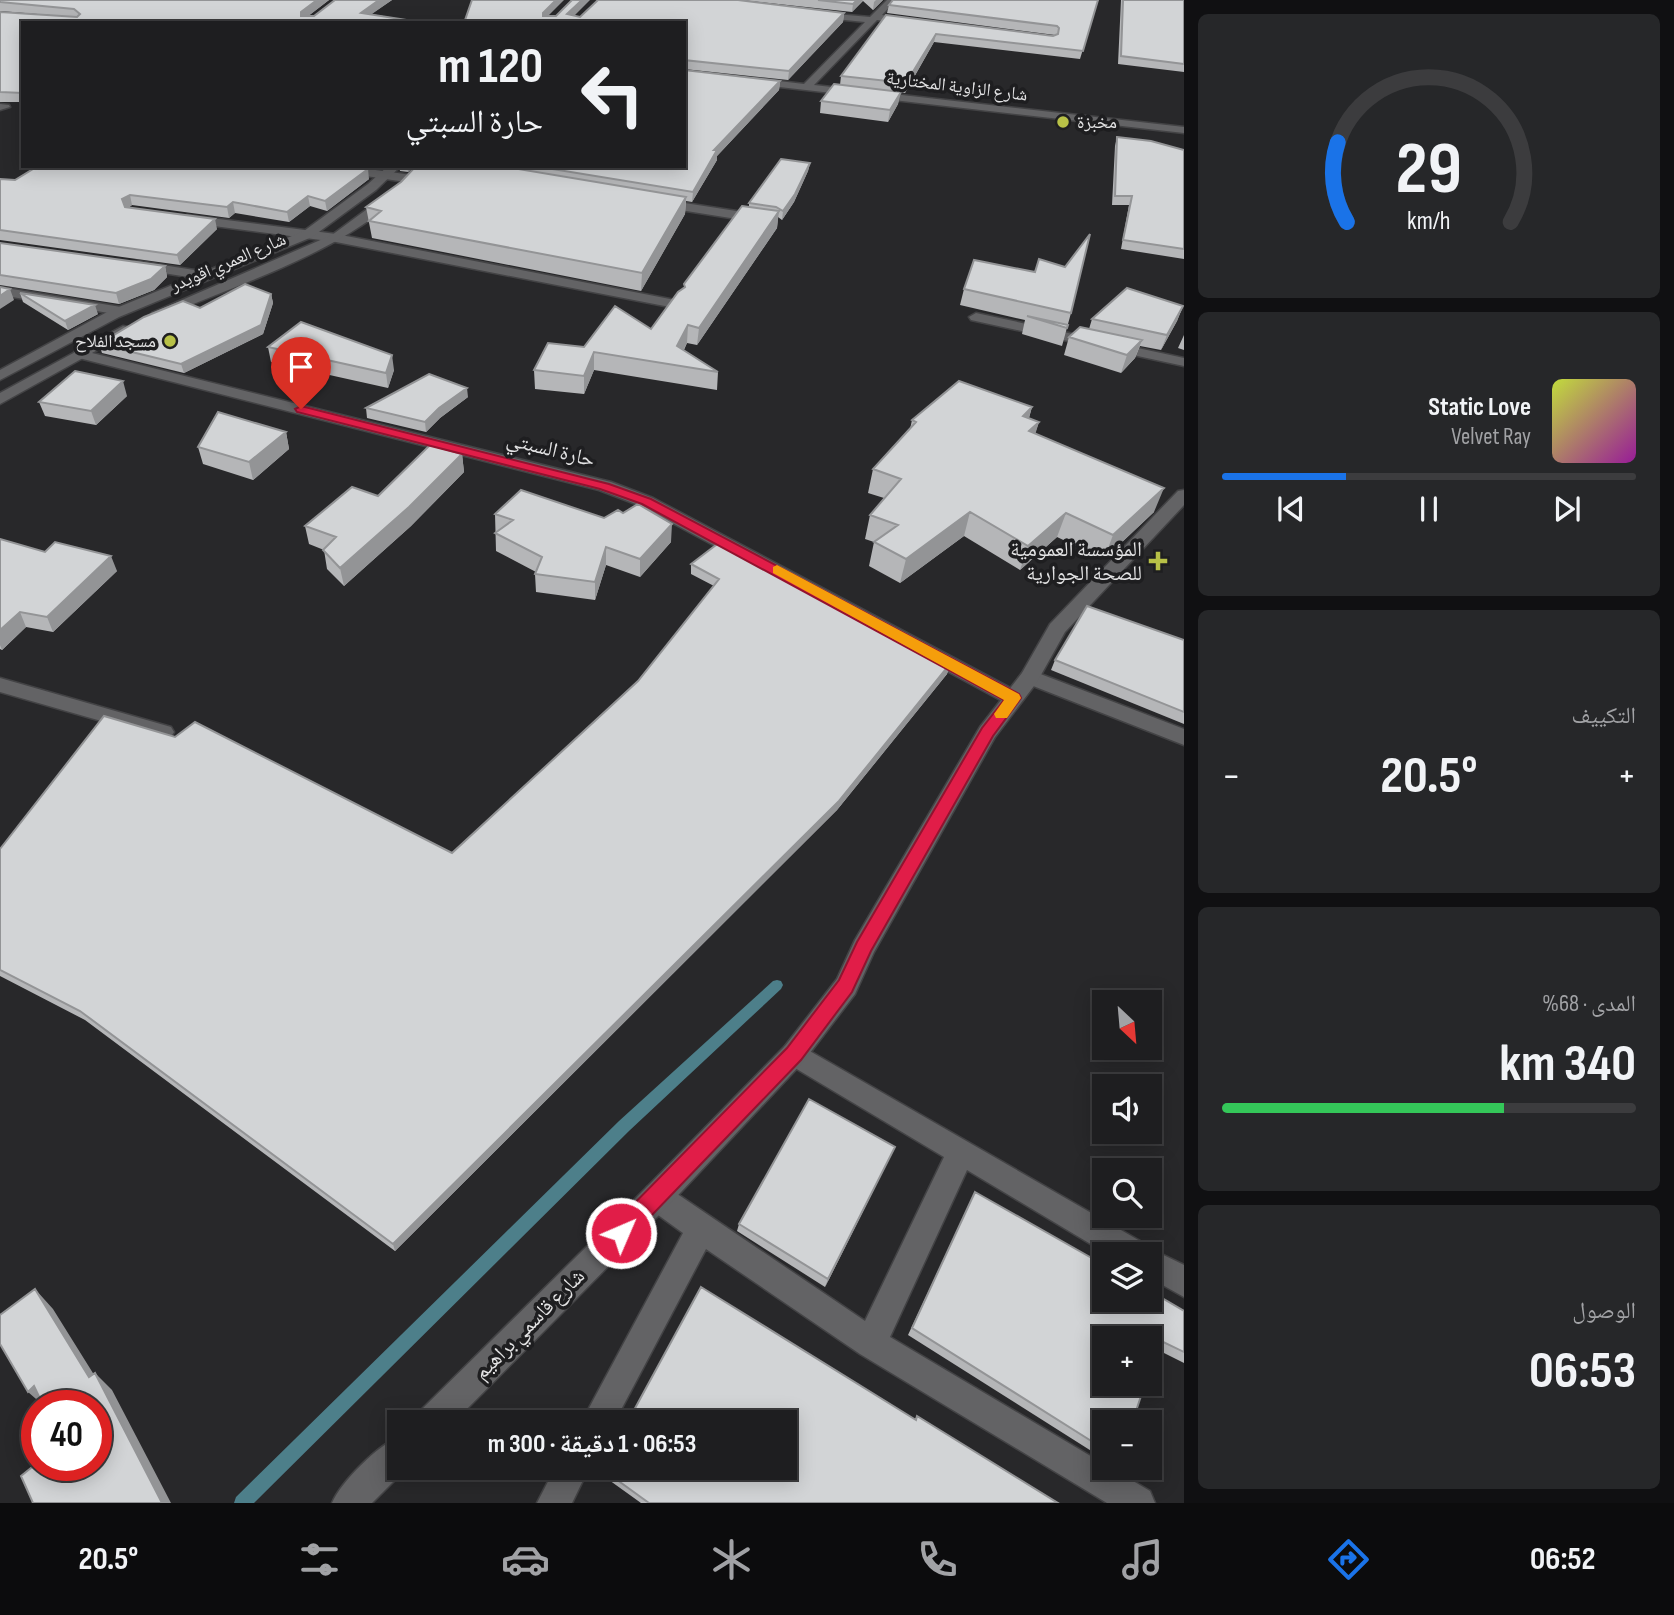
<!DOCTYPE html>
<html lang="ar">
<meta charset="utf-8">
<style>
:root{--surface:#1e1e20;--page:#262729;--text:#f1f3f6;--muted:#a1a2a5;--line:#3c3c3e;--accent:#1a73e8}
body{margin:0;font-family:"Sofia Sans Condensed","Noto Naskh Arabic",sans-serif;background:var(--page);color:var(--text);direction:rtl;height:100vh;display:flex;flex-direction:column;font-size:26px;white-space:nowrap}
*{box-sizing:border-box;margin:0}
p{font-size:23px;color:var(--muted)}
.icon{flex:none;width:38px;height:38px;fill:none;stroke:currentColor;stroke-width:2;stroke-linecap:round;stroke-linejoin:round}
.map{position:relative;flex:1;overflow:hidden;direction:ltr}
.side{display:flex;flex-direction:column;gap:14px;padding:14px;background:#101012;width:490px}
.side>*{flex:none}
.guide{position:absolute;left:21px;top:21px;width:665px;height:147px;border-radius:0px;box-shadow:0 4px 18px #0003,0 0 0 2px var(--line);direction:rtl;background:#1e1e20;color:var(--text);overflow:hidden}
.needle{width:46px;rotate:154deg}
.fabs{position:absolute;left:1092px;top:990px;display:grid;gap:14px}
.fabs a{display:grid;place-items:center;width:70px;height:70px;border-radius:0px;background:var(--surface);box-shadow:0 4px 18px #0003,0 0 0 2px var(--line);font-size:35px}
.speed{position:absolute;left:21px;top:1390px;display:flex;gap:14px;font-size:35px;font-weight:700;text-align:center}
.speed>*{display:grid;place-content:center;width:91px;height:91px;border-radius:50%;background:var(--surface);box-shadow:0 4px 18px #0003,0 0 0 2px var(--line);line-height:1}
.speed .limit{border:10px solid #d22;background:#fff;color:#111}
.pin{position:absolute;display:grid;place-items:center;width:60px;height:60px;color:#fff;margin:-72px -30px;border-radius:50% 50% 50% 0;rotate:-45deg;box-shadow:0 0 7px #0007}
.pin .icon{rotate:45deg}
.me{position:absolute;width:77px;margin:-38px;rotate:45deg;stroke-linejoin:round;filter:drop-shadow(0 0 5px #0008)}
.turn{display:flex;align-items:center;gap:24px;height:147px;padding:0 28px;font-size:32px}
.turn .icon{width:91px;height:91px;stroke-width:2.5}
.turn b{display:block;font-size:49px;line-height:60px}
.big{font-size:52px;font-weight:700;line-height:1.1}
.side .tile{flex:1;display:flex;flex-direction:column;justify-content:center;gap:10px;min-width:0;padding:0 24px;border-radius:10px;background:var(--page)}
.side .dial{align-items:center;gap:0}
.dial svg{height:182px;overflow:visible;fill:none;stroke:var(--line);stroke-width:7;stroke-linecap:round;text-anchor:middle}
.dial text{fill:var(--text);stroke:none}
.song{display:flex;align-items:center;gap:21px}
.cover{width:84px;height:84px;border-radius:10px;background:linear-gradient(135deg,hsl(70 70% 55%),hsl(300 70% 35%))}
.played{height:7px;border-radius:4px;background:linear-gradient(90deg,var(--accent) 30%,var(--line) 30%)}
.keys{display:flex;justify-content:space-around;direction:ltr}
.heat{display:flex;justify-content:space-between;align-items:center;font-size:38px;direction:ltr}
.charge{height:10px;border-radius:5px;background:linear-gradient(90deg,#34c759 68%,var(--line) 0)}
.trip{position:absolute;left:387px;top:1410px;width:410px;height:70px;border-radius:0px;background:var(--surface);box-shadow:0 4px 18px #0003,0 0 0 2px var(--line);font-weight:700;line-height:70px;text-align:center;direction:rtl}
.tab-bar{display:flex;height:112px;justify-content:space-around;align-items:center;background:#0c0c0d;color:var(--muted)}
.tab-bar .icon{width:49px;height:49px}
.tab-bar .selected{color:var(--accent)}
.tab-bar b{font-size:32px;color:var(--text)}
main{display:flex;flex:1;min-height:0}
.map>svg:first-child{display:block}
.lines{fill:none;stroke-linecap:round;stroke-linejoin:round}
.stream{fill:#4d7f8a;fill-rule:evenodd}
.service-casing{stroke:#434345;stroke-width:3}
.minor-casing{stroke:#434345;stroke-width:3}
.tertiary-casing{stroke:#434345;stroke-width:3}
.service{fill:#636365;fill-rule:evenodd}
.minor{fill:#636365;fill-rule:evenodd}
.tertiary{fill:#636365;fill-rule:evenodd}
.wall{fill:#b5b6b8}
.shaded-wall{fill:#939496}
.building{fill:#d2d4d6;stroke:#939496;stroke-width:2}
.route{fill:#e11d48;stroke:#92132f;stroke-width:2}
.slow{fill:#f59e0b}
.poi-dot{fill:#b8c147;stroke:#1e1e20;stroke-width:2.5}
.labels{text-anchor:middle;stroke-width:7;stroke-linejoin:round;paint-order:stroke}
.far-street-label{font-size:18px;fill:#e3e3e4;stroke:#1e1e20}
.far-poi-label{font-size:18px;fill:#e3e3e4;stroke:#1e1e20;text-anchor:start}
.street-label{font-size:21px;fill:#e3e3e4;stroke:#1e1e20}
.poi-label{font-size:21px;fill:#e3e3e4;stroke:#1e1e20;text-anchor:end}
</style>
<main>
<section class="side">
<div class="tile dial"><svg viewBox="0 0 100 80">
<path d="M14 69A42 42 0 1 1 86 69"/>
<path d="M14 69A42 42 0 0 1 10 34" stroke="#1a73e8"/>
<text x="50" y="56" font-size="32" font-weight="700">29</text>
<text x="50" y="72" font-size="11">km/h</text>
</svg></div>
<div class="tile">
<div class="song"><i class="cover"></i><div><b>Static Love</b><p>Velvet Ray</p></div></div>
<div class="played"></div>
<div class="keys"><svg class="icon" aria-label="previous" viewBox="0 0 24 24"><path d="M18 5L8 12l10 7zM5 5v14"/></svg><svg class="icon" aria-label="pause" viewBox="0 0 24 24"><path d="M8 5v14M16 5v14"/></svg><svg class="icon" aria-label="next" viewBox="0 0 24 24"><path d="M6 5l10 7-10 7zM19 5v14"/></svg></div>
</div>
<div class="tile"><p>التكييف</p>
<div class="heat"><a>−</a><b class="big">20.5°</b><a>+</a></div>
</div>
<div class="tile"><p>المدى · 68%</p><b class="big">340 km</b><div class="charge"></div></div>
<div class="tile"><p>الوصول</p><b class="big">06:53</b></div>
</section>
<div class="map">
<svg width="1184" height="1503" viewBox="0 0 1184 1503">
<rect width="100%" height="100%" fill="#28282a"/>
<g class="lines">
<!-- stream -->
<path class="stream" d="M777 980 781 981 783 985 781 989 629 1131 254 1503H234L236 1497 619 1121 773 981Z"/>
<defs>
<path id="service" d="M0 104 9 105 10 107 0 110Z"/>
<path id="minor" d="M887 0H896L882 15 914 20V24L877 20 814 85 1184 127V133L753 84 748 81 753 78 804 84 865 22 815 17 811 14 812 12 870 17Z
M314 166H346L412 175 418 179 412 183 320 169Z
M659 199 762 215 768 219 762 223 655 206V200Z
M187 215 336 234 675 300 682 304 675 308 336 242 183 222 181 219Z
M137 261 207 272 214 276 207 280 132 268V262Z
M0 287 121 307 128 311 121 315 0 295Z
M976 313 1184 358V366L971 320 969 317Z
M80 350 611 482 653 498 1020 693 1023 698 1020 703H1006L641 506 599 490 75 357 73 354 75 351Z
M1030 670 1184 729V745L1023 682 1020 677 1023 672Z
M0 678 171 727 174 732 171 737 164 739 0 692Z
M794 1042 1147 1245 1149 1248 1184 1265V1297L1150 1278V1255H1109L967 1170 890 1337 1104 1464V1468H1111L1150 1491 1155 1503H1107L860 1354 706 1249 614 1423H581L683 1233 647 1207 643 1197 647 1187 657 1183 667 1187 865 1321 944 1157 785 1062 781 1054 785 1046Z
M555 1468H589L572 1503H537Z"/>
<path id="tertiary" d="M388 166H401L376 190 312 237 119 317 0 380V370L109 311 304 231 368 184Z
M417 166H430C363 246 256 277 164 316H154L152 313 332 235 393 190Z
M123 326 128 327V333L0 404V393Z
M1184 490V505L1065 632 1037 682 995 737 874 952 855 994 803 1062 667 1207 453 1423H414L419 1412 647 1187 785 1046 837 979 855 940 980 727 1022 673 1050 624 1178 491Z
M399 1437V1468H407L372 1503H332C341 1482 378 1445 399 1437Z"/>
</defs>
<!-- service casing -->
<use href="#service" class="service-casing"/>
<!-- minor casing -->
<use href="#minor" class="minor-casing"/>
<!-- tertiary casing -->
<use href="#tertiary" class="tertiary-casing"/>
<!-- service -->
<use href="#service" class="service"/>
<!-- minor -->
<use href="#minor" class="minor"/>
<!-- tertiary -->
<use href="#tertiary" class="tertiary"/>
</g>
<!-- wall -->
<path class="wall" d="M0 0H329L308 16H314L335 0H392L371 14 426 23H23V102H0V12L63 16 0 11Z
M742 0H883L873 10 863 1 852 12Z
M1098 0 1080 59 934 42 905 93 900 92 898 104 888 122 820 113 821 101 840 85 841 76 886 15 1053 36 1055 35 887 13 889 5Z
M1121 0H1184V72L1118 64Z
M844 13 843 22 788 80 684 69V23L548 16H574L580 17Z
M780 81 779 90 717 156V160L692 202 686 201 685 214 641 291 372 238 366 207 401 182 416 166H684Z
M1117 137 1184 150V259L1121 249 1129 205H1112L1115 146Z
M810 163 808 171 794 202 782 220 778 217 777 228 697 345 687 343 684 350 718 372 717 390 594 370 584 394 535 389 534 370 584 347 651 329 684 289V284L749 207V203Z
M399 166H414L408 172 400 171Z
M0 179 15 180 369 179 327 211 310 206 289 222 235 213 229 218 132 205 128 208 217 229 180 265 0 240Z
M0 243 165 266 167 277 154 290 119 304 0 285Z
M964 289 1071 313 1062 346 1022 334 1025 320 960 305Z
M20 293 98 314 68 330 23 302Z
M271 294 273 303 263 334 184 373 102 353 99 344 200 308Z
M1183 306 1177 321 1161 350 1140 346 1135 358 1121 373 1064 355 1069 337 1089 329 1092 319Z
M1184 335V350L1178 348Z
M268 347 394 370 388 388 271 362Z
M127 396 96 425 45 416 39 402Z
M468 397 440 418 426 432 367 418 366 408Z
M1032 407 1029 418 1039 422 1035 433 1154 512 1104 559 1057 537 1020 570 964 536 900 583 869 566 874 542 865 539 870 515 884 498 868 493 873 469 910 429 912 420Z
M286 432 289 449 253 480 203 464 198 447Z
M462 454 464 472 411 526 344 586 327 569 324 550 309 544 305 526 378 496Z
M495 514 671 542 640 577 606 565 595 600 536 592 535 574 536 572 496 551Z
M0 539 45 552 117 571 53 632 26 627 2 650 0 649Z
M691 564 950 664 947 674 837 810 395 1251 85 1020 0 976V849L452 853 638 681 714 586 691 574Z
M1184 640V724L1051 670 1055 660Z
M895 1147 825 1287 737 1231 739 1224Z
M975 1192 1184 1311V1363L1156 1349 1104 1423V1459L908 1335Z
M917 1416 1058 1503H641L602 1475V1469L915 1419Z"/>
<!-- shaded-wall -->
<path class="shaded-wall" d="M317 0H329L302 21V23L301 12Z
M379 0H392L362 21 361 13Z
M556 0H564L543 21V13Z
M582 0H590L567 23V14Z
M857 0H863L852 12 853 4Z
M876 0H883L873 10 874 2Z
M844 13 843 22 788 80 789 71Z
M936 34 934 42 905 93 906 83Z
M780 81 779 90 717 156V160L692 202 693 192 714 150Z
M901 92 898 104 888 122 890 110Z
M810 163 808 171 794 202 782 220 783 211Z
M407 166H414L408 172Z
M368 169 369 179 327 211 325 201Z
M130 195 132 205 125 210 122 199Z
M308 196 310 206 289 222 287 212Z
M686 197 685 214 641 291 642 273Z
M233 202 235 213 229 218 227 207Z
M779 211 777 228 697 345 699 328Z
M215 219 217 229 180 265 177 255Z
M165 266 167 277 154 290 119 304 116 293Z
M10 289 14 300 0 309V296Z
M271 294 273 303 263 334 184 373 181 364Z
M95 305 98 314 68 330 65 321Z
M1183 306 1177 321 1161 350 1167 335Z
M688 325 687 343 676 364 677 346Z
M1142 340 1135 358 1121 373 1127 355Z
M594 352V370L584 394V376Z
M392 355 394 370 388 388 386 373Z
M123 381 127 396 96 425 91 411Z
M467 388 468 397 440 418 426 432 425 422 439 408Z
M1032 407 1025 431 1023 416Z
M1039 422 1032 445 1029 431Z
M286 432 289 449 253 480 249 462Z
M462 454 464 472 411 526 344 586 340 568Z
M1164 488 1154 512 1104 559 1113 535Z
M970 512 964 536 900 583 906 559Z
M1066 513 1057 537 1020 570 1028 546Z
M672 524 671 542 640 577V559Z
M606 547V565L595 600V582Z
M111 556 117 571 53 632 47 617Z
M20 612 26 627 2 650 0 645V630Z
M950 664 947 674 837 810 395 1251 393 1244Z
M895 1147 825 1287 828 1279Z
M35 1289 53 1309 106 1394 95 1373 112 1390 171 1503H162L89 1377Z
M34 1386 43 1405 28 1392Z"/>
<!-- building -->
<path class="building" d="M0 0H317L301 12V16H314L335 0H379L361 13 426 23H23V93L0 92V12L77 17 80 14 74 9 0 2Z
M472 0H556L543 13V16H556L572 0H582L567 14 580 17 598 0H738L844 13 789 71 684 60V23H464Z
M818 0H857L853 4Z
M893 0H1098L1083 51 936 34 906 83 841 76 886 15 1053 36 1058 34 1059 28 1057 26 889 5Z
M1123 0H1184V64L1121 56Z
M684 70 780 81 714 150H717L693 192 534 166H684Z
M834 84 901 92 890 110 821 101Z
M1117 137 1151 141 1184 150V249L1123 240 1132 196H1115Z
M781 159 810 163 795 194 783 211 776 207 749 203Z
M38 166H349L368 169 325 201 308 196 287 212 233 202 227 207 130 195 122 199 125 207 215 219 177 255 0 230V179L15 180Z
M416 166H500L686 197 642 273 369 221 381 211 366 207 401 182Z
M742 206 779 211 699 328 688 325 677 346 718 372 594 352 584 376 534 370 548 343 584 347 615 306 651 329 678 292 685 287 684 284Z
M1090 234 1071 313 964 289 974 260 1035 272 1039 259 1065 267Z
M0 243 165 266 151 279 116 293 0 275Z
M245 284 271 294 261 325 181 364 99 344 144 317 183 301 200 308Z
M0 287 10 289 0 296Z
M1127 288 1183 306 1167 335 1092 319Z
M20 293 95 305 65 321Z
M1027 316 1068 325 1067 328Z
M301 322 392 355 386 373 268 347Z
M1080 327 1142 340 1127 355 1069 337Z
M75 371 123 381 91 411 39 402Z
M429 374 467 388 439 408 425 422 366 408Z
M959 381 1032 407 1023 416 1039 422 1029 431 1164 488 1113 535 1066 513 1028 546 970 512 906 559 874 542 898 525 870 515 901 479 873 469 916 422 912 420Z
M218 412 286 432 249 462 198 447Z
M430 445 462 454 409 507 340 568 323 550 336 537 305 526 352 487 378 496Z
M521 490 604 518 618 510 623 513 638 504 672 524 640 559 606 547 595 582 535 574 542 557 495 533 513 520 495 514Z
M0 539 45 552 55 542 111 556 47 617 20 612 0 630Z
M720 542 950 664 839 801 393 1244 80 1011 0 970V849L104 716 175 737 195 722 452 853 638 681 719 579 691 564Z
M1087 606 1184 640V712L1055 660Z
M809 1099 895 1147 828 1279 739 1224Z
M975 1192 1104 1265V1300H1150V1291L1184 1311V1352L1159 1340 1150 1369V1339H1104V1384H1145L1132 1423H1104V1449L912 1328Z
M701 1287 916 1420 917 1416 1058 1503H649L602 1469V1468H784V1423H627Z
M35 1289 89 1377 95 1373 162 1503H33L21 1476 37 1463V1465H96V1405H43L34 1386 28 1392 0 1344V1315Z"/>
<!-- route -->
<path class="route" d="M301 406 609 484 651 499 1019 694 1021 698 993 736 871 951 852 992 801 1060 628 1240 621 1244 613 1240 610 1233 613 1225 787 1048 839 980 857 942 982 728 1004 700 642 504 600 489 297 412 295 409Z"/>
<!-- slow -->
<path class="slow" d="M777 565 1019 694 1021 698 1007 718H996L994 714 1004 700 773 573V567Z"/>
<!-- markers -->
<g class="poi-dot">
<circle cx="1063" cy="122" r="7"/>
<circle cx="170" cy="341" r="7"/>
<path d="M1154.5 550.5h7v7h7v7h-7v7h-7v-7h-7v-7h7z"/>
</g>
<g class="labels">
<!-- far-street labels -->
<g class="far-street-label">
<text transform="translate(957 86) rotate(7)" y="6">شارع الزاوية المختارية</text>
<text transform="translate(228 262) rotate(-23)" y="6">شارع العمري اقويدر</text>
</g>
<!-- far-poi labels -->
<g class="far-poi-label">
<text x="1077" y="128">مخبزة</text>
<text x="156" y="347" text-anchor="end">مسجد الفلاح</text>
</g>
<!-- street labels -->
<g class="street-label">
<text transform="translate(551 449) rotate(14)" y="7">حارة السبتي</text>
<text transform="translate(529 1324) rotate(-45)" y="7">شارع قاسمي براهيم</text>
</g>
<!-- poi labels -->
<g class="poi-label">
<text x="1142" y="556">المؤسسة العمومية<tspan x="1142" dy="24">للصحة الجوارية</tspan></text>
</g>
</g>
</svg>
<div class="fabs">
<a><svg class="needle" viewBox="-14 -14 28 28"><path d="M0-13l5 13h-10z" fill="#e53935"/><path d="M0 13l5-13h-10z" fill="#a1a2a5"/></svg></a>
<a><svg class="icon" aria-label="sound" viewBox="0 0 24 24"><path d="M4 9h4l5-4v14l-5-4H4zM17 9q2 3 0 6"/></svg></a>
<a><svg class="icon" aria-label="search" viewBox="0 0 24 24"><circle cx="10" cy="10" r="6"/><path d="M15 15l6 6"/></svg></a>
<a><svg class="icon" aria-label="layers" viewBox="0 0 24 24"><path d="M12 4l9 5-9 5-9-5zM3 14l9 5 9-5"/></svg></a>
<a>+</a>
<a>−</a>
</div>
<div class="speed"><div class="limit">40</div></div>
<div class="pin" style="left:301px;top:409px;background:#d93025"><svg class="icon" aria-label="arrive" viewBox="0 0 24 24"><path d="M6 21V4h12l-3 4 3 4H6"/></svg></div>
<svg class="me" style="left:621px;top:1233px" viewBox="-20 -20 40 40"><circle r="17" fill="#e11d48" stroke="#fff" stroke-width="3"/><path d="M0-11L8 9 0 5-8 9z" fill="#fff"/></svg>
<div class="trip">06:53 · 1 دقيقة · 300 m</div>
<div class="guide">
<div class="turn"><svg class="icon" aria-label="left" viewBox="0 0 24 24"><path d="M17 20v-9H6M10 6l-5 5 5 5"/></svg><div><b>120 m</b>حارة السبتي</div></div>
</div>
</div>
</main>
<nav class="tab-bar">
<b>06:52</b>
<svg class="icon selected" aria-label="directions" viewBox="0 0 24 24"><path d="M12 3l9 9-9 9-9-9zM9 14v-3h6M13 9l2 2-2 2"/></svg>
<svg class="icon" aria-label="music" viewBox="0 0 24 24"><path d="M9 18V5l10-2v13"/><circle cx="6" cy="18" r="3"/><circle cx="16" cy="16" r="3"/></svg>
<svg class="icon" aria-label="phone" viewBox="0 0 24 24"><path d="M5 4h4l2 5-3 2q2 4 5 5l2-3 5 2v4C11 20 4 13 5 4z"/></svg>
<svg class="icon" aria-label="climate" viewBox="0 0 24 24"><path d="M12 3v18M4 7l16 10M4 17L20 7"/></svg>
<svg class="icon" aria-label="car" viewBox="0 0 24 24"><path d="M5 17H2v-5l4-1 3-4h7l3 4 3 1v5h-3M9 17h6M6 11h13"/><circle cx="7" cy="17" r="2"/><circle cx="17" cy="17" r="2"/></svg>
<svg class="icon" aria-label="filters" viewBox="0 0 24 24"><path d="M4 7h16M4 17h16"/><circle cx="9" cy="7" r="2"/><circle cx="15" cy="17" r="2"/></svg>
<b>20.5°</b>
</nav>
